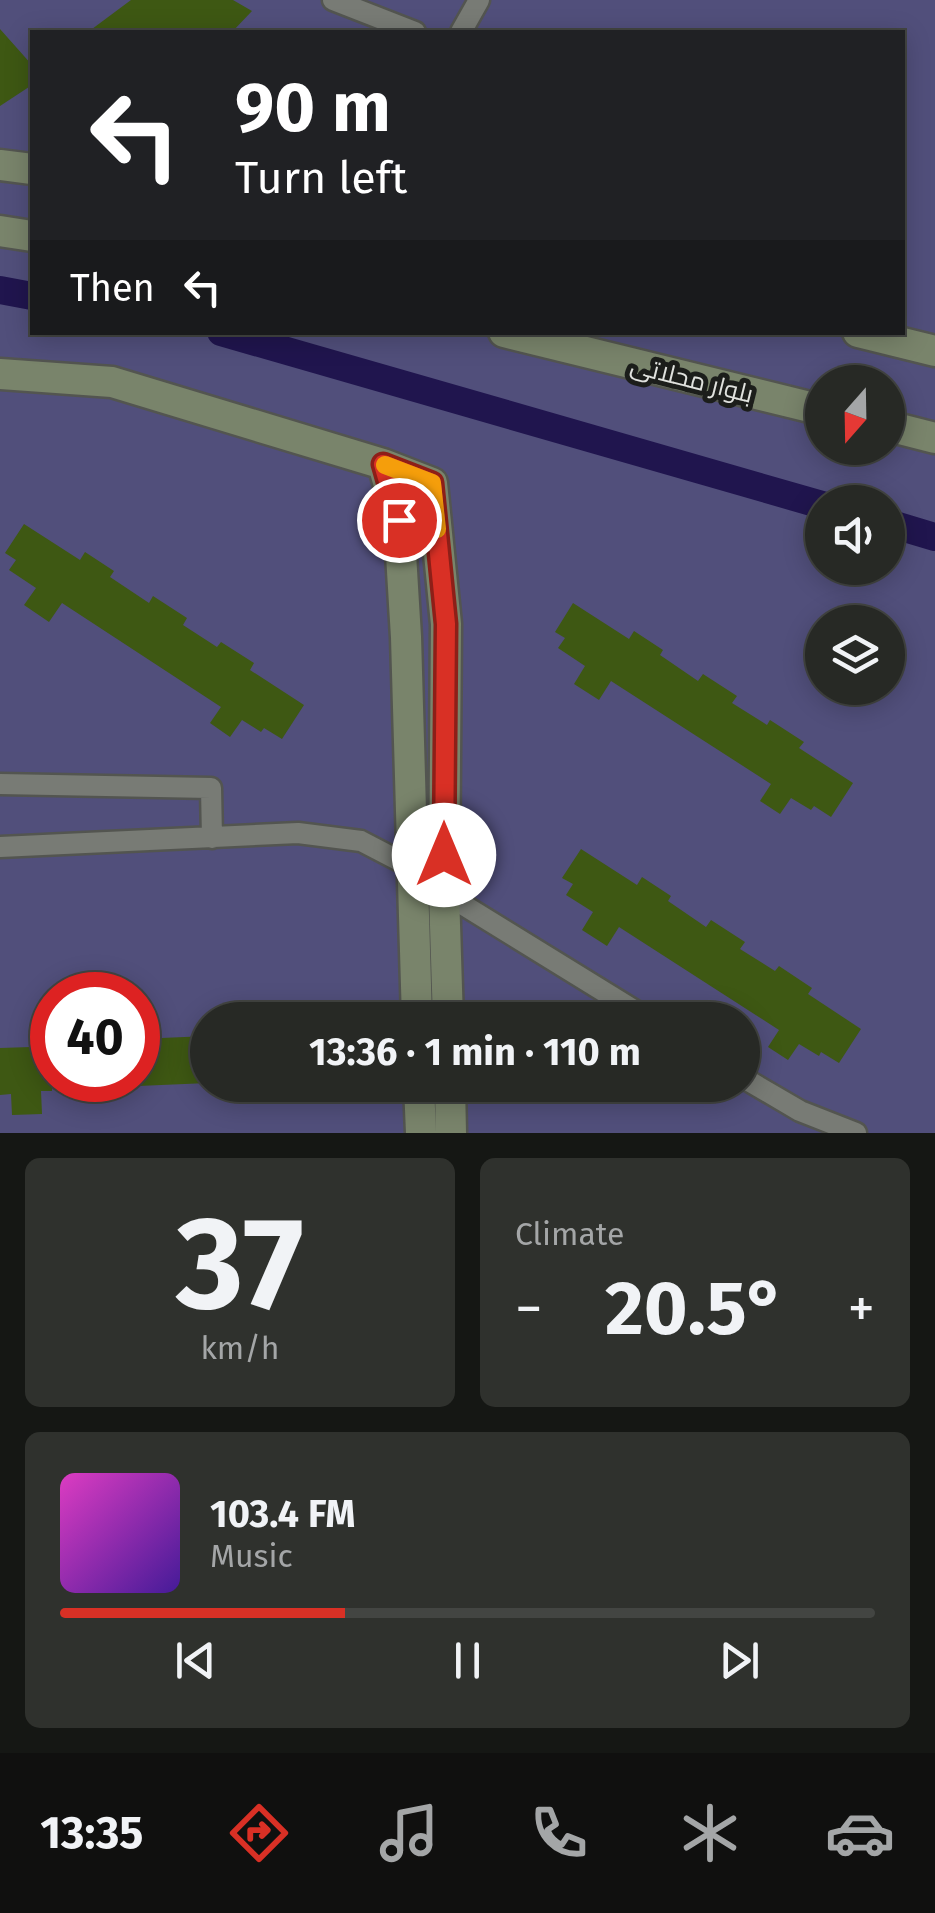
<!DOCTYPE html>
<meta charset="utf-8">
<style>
:root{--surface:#272925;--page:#2f312d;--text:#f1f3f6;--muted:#a4a6a7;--line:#434542;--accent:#d93025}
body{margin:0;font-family:"Fira Sans",Cairo,sans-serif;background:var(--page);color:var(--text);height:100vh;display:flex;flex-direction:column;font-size:38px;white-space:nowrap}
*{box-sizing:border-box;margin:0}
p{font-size:32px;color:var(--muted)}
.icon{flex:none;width:55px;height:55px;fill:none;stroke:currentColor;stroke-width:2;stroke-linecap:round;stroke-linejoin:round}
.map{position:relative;height:1133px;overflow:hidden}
.sheet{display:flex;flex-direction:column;gap:25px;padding:25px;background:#151714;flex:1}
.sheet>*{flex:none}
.hud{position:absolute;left:30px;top:30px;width:875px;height:305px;border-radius:0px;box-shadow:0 5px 25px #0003,0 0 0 2px var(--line);background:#202124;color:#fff;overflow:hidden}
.needle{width:65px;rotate:200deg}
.tools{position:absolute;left:805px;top:365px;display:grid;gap:20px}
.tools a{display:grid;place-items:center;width:100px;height:100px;border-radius:50%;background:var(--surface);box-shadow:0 5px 25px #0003,0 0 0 2px var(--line);font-size:50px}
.speed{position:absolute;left:30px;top:972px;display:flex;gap:20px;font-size:50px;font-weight:700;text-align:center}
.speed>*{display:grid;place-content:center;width:130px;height:130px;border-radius:50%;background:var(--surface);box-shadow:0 5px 25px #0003,0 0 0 2px var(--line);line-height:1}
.speed .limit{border:15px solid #d22;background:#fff;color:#111}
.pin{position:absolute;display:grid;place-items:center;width:85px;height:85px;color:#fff;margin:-42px;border:5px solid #fff;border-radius:50%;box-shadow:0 2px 10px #0007}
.me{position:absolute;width:110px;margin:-55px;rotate:0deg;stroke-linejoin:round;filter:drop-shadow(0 0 8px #0008)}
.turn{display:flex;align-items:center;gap:35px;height:210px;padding:0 40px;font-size:45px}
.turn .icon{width:130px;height:130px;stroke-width:2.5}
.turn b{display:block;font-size:70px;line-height:85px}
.then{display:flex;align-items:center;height:95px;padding:0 40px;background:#0003;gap:20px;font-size:38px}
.big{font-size:75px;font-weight:700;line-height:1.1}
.sheet .tile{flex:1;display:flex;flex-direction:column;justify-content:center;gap:15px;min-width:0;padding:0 35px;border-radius:15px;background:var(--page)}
.sheet .dial{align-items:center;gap:0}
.dial b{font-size:130px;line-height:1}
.song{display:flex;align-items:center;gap:30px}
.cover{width:120px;height:120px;border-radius:15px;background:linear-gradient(135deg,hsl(310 70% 55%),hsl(260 70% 35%))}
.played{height:10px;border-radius:5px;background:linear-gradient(90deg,var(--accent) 35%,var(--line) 35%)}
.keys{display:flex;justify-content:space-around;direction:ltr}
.heat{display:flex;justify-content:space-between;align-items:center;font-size:55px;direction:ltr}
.sheet .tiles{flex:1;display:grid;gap:25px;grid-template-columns:1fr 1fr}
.tile:last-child{grid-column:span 2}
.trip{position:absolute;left:190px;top:1002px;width:570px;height:100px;border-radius:50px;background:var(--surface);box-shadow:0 5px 25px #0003,0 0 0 2px var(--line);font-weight:700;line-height:100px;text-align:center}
.menu{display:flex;height:160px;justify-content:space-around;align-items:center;background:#10100f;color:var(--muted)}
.menu .icon{width:70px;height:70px}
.menu .selected{color:var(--accent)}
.menu b{font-size:45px;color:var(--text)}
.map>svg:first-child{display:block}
.green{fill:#514f7b;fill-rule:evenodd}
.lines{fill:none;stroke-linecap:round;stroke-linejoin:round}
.canal{stroke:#20154e;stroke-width:28}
.building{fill:#3e5813}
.street-casing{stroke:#535550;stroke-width:25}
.secondary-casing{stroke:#535550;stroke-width:35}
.street{stroke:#787b75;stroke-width:20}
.secondary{stroke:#79846b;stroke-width:30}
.route-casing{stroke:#8d1f18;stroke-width:25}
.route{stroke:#d93025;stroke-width:18}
.slow{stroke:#f59e0b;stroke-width:18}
.labels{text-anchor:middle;stroke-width:10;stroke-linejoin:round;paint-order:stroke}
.street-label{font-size:25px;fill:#e0e2de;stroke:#1c1e1b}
</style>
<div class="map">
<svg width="935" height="1133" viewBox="0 0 935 1133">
<rect width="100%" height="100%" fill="#343731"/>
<!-- green -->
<path class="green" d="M0 0H935V1133H0ZM32 32H902V332H32ZM822 382H888V448H822ZM822 502H888V568H822ZM822 622H888V688H822ZM52 995H138V1080H52ZM208 1020H742V1085H208Z"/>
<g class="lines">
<!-- canal -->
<path class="canal" d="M0 290 32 296
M221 332 822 505
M888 523 935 537"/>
</g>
<!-- building -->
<path class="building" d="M131 0H233L252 11 232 32H88Z
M0 29 32 65V85L0 106Z
M24 524 80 560 85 552 114 571 110 577 149 603 153 596 187 618 183 625 217 647 221 642 254 663 250 670 304 705 282 739 264 728 261 732 242 720 230 737 210 723 221 707 62 603 49 622 24 605 36 588 9 570 16 560 5 553Z
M573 603 629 639 634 631 663 650 660 655 698 681 703 674 737 696 732 703 767 725 770 720 804 742 799 748 853 783 831 817 814 806 811 810 791 798 780 814 760 801 771 784 611 681 599 700 574 684 585 666 558 648 565 638 555 632Z
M581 849 637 885 642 877 671 896 668 901 706 927 711 920 745 942 740 949 775 971 779 966 812 988 808 994 861 1029 839 1063 821 1052 819 1056 799 1044 788 1060 768 1047 779 1030 619 927 607 946 582 930 593 912 566 895 573 884 562 878Z
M52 1036V1091H41L42 1114 12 1115 11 1094 0 1095V1048L31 1047 30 1037Z
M208 1036V1083L138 1086V1039Z"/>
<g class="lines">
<defs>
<path id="street" d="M333 0 415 32
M461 32 479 0
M0 784 211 788 212 838
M0 847 298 833 361 841 411 867
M444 893 650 1020
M742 1077 800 1111 856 1133"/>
<path id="secondary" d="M0 165 32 169
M0 231 32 236
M504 332 822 410
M858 332 935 351
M0 374 112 382 383 464 432 483 446 624 444 893 448 1020
M888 426 935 438
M383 464 399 521 406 637 417 1020
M419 1085 421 1133
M450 1085 451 1133"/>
</defs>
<!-- street casing -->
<use href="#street" class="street-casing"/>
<!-- secondary casing -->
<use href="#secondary" class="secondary-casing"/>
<!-- street -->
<use href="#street" class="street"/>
<!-- secondary -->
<use href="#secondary" class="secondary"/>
</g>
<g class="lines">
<defs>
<path id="route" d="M399 520 383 464 432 483 446 624 444 855"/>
</defs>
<!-- route casing -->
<use href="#route" class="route-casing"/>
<!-- route -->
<use href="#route" class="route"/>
<!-- slow -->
<path class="slow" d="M385 465 432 483 437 529"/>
</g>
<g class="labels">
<!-- street labels -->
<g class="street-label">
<text transform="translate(692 379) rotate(14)" y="9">بلوار محلاتی</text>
</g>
</g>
</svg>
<div class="tools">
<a><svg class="needle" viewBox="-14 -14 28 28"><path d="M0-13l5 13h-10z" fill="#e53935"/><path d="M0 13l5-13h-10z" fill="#a4a6a7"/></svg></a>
<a><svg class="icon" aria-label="sound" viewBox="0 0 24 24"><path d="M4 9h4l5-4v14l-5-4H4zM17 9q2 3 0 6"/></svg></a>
<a><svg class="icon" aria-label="layers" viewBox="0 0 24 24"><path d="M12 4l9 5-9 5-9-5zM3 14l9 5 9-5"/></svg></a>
</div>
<div class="speed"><div class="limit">40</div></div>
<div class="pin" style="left:399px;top:520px;background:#d93025"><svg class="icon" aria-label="arrive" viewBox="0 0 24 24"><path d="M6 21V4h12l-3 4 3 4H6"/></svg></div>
<svg class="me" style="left:444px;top:855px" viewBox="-20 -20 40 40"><circle r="19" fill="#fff"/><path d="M0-13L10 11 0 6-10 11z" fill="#d93025"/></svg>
<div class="trip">13:36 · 1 min · 110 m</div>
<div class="hud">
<div class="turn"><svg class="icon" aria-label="left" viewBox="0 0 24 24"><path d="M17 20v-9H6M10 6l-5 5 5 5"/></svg><div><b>90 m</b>Turn left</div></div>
<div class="then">Then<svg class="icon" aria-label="left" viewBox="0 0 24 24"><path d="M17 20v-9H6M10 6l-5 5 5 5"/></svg></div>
</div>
</div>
<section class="sheet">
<div class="tiles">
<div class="tile dial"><b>37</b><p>km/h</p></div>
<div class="tile"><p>Climate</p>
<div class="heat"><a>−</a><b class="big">20.5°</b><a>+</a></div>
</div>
<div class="tile">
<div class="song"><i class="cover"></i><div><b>103.4 FM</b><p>Music</p></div></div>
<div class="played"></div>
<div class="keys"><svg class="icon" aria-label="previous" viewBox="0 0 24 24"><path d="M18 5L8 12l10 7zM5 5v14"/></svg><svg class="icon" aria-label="pause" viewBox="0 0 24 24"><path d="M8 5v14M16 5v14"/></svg><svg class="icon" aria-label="next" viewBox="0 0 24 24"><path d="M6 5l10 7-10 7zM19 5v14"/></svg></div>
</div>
</div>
</section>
<nav class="menu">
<b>13:35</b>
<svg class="icon selected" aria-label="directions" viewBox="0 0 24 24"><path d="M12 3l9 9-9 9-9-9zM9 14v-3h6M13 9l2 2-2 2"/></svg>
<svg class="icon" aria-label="music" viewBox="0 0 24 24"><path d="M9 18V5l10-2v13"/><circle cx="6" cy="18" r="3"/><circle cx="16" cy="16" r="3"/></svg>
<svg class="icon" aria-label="phone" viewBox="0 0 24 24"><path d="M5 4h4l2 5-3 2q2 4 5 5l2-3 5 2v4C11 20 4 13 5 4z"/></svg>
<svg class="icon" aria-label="climate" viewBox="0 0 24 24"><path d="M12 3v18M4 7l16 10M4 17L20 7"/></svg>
<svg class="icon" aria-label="car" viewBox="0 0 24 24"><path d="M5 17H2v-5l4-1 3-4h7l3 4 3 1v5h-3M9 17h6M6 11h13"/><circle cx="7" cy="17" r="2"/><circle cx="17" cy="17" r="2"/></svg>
</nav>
